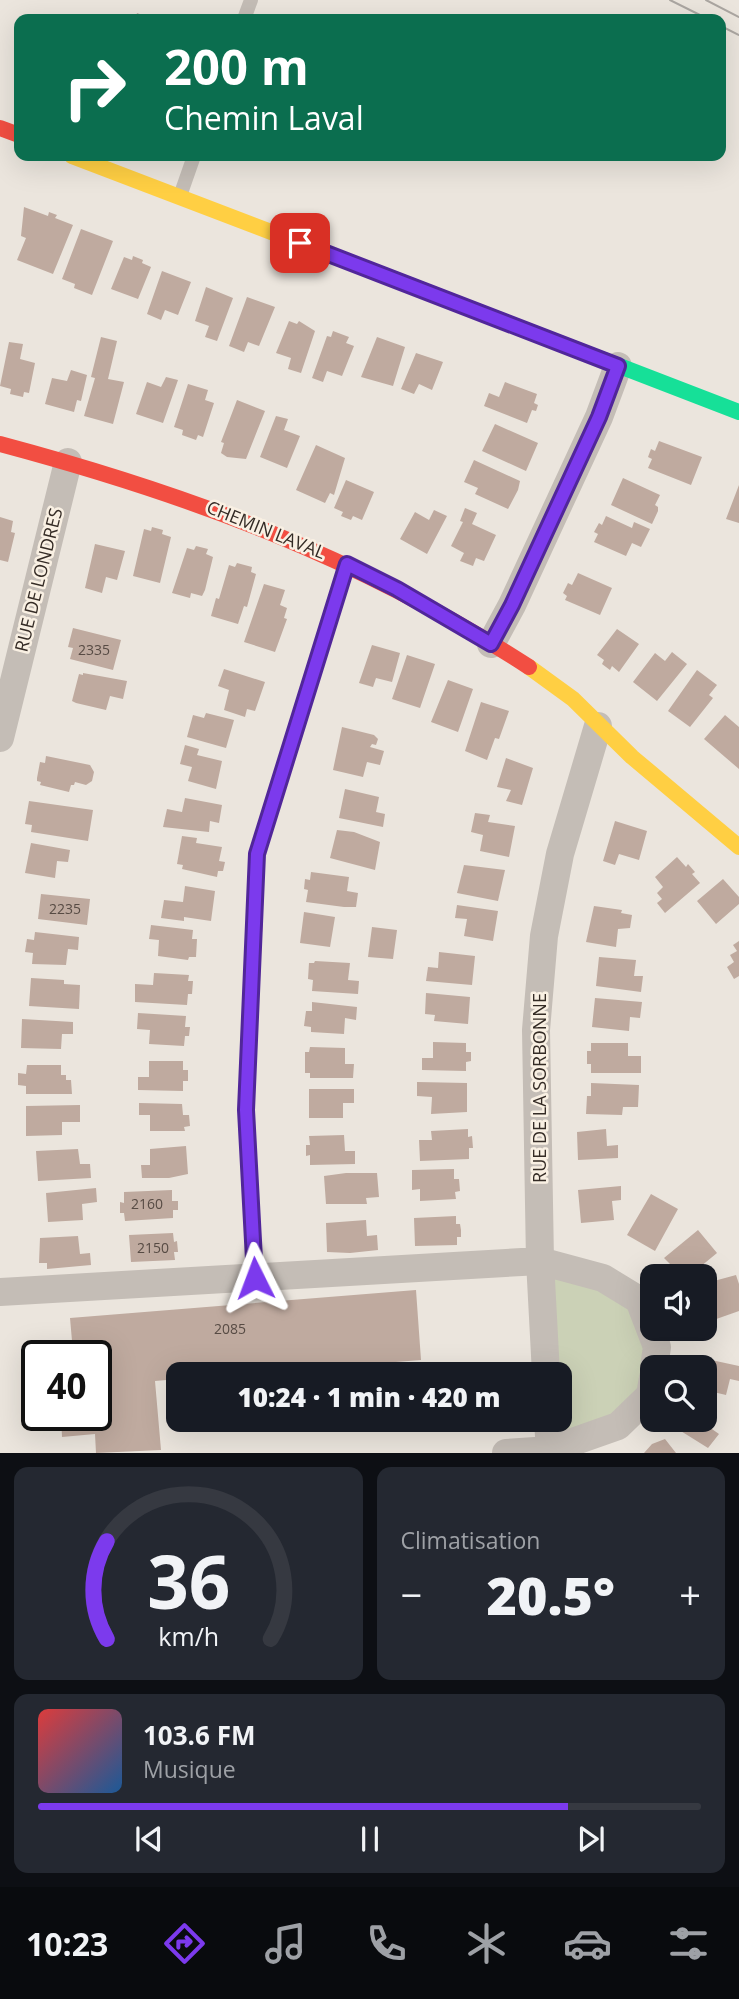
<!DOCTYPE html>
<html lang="fr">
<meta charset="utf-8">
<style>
:root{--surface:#171b24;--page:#242831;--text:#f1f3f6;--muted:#9ea1a6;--line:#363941;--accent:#7c3aed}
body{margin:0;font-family:"Open Sans",sans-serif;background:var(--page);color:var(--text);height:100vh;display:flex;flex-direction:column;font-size:26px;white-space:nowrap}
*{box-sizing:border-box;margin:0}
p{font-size:23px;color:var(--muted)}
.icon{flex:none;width:38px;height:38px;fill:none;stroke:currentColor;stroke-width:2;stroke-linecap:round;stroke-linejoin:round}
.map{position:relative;height:1453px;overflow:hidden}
.panel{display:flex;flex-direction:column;gap:14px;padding:14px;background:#0d0f14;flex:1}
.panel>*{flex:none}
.banner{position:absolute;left:14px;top:14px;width:712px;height:147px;border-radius:14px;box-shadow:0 7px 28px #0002;background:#0b6e4f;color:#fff;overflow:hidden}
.tools{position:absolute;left:640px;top:1264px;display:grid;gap:14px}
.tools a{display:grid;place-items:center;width:77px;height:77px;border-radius:14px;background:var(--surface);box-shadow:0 7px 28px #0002;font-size:35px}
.speed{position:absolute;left:21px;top:1340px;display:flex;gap:14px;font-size:35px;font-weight:700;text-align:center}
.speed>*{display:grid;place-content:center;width:91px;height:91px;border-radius:50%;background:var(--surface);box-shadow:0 7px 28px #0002;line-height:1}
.speed .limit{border:4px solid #111;border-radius:10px;background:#fff;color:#111}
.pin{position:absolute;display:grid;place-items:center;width:60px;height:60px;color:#fff;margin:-30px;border-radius:14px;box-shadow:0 4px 10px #0006}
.me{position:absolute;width:77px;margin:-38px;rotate:357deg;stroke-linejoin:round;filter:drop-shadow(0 0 5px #0008)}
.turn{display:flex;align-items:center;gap:24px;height:147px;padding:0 35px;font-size:32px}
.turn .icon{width:91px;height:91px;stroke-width:2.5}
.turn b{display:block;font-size:49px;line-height:60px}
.big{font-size:52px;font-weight:800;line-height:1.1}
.panel .widget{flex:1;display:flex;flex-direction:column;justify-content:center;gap:10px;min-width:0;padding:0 24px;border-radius:14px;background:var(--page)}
.panel .dial{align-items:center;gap:0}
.dial svg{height:182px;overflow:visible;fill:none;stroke:var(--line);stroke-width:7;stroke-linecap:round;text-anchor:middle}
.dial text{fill:var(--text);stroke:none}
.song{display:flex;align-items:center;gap:21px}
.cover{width:84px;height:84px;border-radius:10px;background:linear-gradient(135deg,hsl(0 70% 55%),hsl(210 70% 35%))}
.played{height:7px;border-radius:4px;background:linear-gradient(90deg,var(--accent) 80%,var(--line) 80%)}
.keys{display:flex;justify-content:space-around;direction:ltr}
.heat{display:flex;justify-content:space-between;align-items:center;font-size:38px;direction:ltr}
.panel .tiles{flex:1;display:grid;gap:14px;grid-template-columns:1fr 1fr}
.widget:last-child{grid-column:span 2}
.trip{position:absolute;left:166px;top:1362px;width:406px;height:70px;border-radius:14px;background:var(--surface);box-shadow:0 7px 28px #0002;font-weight:800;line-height:70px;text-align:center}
.menu{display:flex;height:112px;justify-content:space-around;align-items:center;background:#090b0e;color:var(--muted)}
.menu .icon{width:49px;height:49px}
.menu .current{color:var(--accent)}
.menu b{font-size:32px;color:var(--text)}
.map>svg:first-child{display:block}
.green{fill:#cbd1b6}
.building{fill:#bfaa9f}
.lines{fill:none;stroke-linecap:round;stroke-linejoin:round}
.lane{stroke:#c4bdb6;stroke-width:14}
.street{stroke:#c4bdb6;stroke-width:28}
.fast{stroke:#16e098;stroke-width:16}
.slow{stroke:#ffcf43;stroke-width:16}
.jam{stroke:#f24e42;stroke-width:16}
.tram{stroke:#aba6a1;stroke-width:2}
.route-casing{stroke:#51269a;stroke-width:18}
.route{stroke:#7c3aed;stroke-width:12}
.labels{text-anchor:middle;stroke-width:5;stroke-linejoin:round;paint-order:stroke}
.number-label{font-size:14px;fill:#574b44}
.street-label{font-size:18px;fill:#342b25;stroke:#f9f0e3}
</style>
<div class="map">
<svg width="739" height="1453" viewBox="0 0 739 1453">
<rect width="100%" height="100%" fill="#ebe5dd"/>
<!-- green -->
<path class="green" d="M540 1261 639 1300 650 1395 550 1450 560 1419V1374H546Z"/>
<!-- building -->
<path class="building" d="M137 13 153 19H135Z
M24 207 48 216 49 212 57 215 55 218 73 225 53 274 17 260 26 238 21 236Z
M81 229 113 241 92 295 74 288 75 284 62 279Z
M133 256 143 260 142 263 151 267 138 299 111 289 124 257 132 260Z
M162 271 191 282 178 315 165 310 161 320 147 314Z
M206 287 233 298 217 341 205 337 209 326 195 321Z
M247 297 275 307 259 346 248 342 244 352 229 346Z
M289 321 297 324 299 321 315 331 301 373 288 369 291 358 276 353Z
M333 331 349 337 346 343 354 346 342 376 327 371 323 382 312 378 327 336 331 337Z
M101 337 117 341 108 379 124 382 113 424 84 416 95 378 91 377Z
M377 337 405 347 393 386 361 377Z
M9 342 23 344 20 359 35 363 29 393 24 392 23 397 10 394 11 389 0 386Z
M416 353 443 362 432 390 419 384 414 394 401 389Z
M71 370 87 375 81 401 77 400 74 412 45 404 52 378 67 381Z
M166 377 178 380 163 423 136 414 147 382 161 387Z
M505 382 537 394 534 403 538 405 536 411 532 410 527 423 484 406 489 393 499 397Z
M188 384 208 390 205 400 214 403 203 437 198 435 196 440 182 435 183 430 174 427Z
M237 400 265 411 246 459 227 457 221 453 224 443 221 442Z
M276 416 288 419 284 430 300 436 287 468 260 457Z
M495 424 538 443 526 471 482 451Z
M659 441 702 457 691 485 648 468 652 459 648 457 651 449 655 451Z
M316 445 345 458 334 495 330 493 325 503 296 490Z
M474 460 520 481 518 490 508 509 475 494 478 488 464 482Z
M623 478 660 495 655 505 658 507V511L652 524 611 505Z
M346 480 374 492 362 520 353 516 351 520 341 516 343 512 334 508Z
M739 485V523L726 519Z
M465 508 477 513 472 524 496 535 484 561 476 558 473 566 460 561 464 553 451 546 463 522 460 521Z
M434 510 447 516 427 554 400 539 415 512 429 520Z
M606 516 632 528 634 522 650 529 641 547 632 543 626 556 594 542 598 534 594 532 599 523 602 525Z
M0 517 13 521 11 532 15 533 8 562 0 560Z
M152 527 163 530 162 534 171 537 160 583 133 576 144 529 151 531Z
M95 544 125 551 117 580 106 577 102 593 85 588Z
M196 546 208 549 206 554 213 557 205 590 202 596 191 593 190 598 172 593 187 548 194 550Z
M237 563 252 567 251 572 256 574 247 607 244 606 238 624 211 616 216 598 219 599 229 565 235 567Z
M578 573 612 588 600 615 565 600 567 596 563 593 568 583 572 585Z
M264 584 285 590 280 605 287 608 284 618 287 619 275 652 244 642Z
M73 628 121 640 113 670 70 659 73 648 68 647Z
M617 629 639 644 619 672 612 666 610 670 602 664 604 660 597 655Z
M372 645 400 653 392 682 376 678 373 687 359 683Z
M672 652 687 664 657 701 633 682 655 653 665 661Z
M407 655 435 664 420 708 392 699Z
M224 669 265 682 255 711 247 709 245 717 224 710 229 690 218 686Z
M697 670 717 685 709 695 713 698 690 727 668 711Z
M83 673 127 681 123 699 110 696 106 710 76 703 72 701 79 674 83 675Z
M448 680 473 689 458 732 431 722Z
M481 702 509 711 499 739 495 738 487 760 465 751Z
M206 713 234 720 226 748 187 737 193 715 204 718Z
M725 715 739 727V769L704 739Z
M342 727 374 735 378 739 376 745 372 744 370 747 384 751 380 765 367 762 363 777 333 770Z
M185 745 199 749 197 755 222 761 216 789 188 781 192 767 180 764Z
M46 756 90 765 94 772 92 781 86 785 75 782 74 785H71L69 792 40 785 41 782 37 781V778L40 762 45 763Z
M506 758 533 768 522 805 506 801 511 790 497 787Z
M345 789 379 797 376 812 385 814 383 827 339 818Z
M185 798 222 805 219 823 210 821 209 832 163 827 167 809 182 812Z
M29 801 93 810 88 841 31 832 32 825 25 824Z
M475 813 490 815 488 822 515 826 509 857 480 851 483 835 471 832Z
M615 821 647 831 639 860 619 854 615 865 603 861Z
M337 830 354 832 380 842 375 870 330 858Z
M182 836 197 838 196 843 222 847 219 861 225 862 223 871H218L217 877 182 869 183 865 177 864Z
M31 843 70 850 68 862 57 861 55 878 25 873Z
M677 857 686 867 688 864 695 872 692 874 700 883 665 913 657 903 662 899 657 893 663 887 655 877Z
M464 865 505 870 498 901 457 893Z
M311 872 349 877 347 891 358 893 356 907H344L306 902 308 890 304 889 305 879 310 880Z
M723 879 739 897V904L716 924 697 901Z
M185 886 215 891 211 921 184 917V921L161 918 164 900 183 902Z
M41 894 90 899 87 925 38 919Z
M457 905 498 911 493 941 464 936 467 919 455 918Z
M594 906 622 910 621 913 632 915 630 928 618 929 616 947 586 942Z
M304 912 335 917 330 947 300 943Z
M151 925 193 930 192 939H197L196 957H189L188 960 158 956 159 940 149 939Z
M372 927 397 930 393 959 368 957Z
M35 932 79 937 78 950 68 949 66 965 32 964 33 953 25 952 27 939 34 940Z
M739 941V976L734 979 727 967 734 962 730 955 737 951 733 945Z
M439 952 475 956 472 985 426 981 428 967 438 968Z
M599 957 636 960 634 976H643L641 992 596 986Z
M315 961 350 963 348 980 359 981 358 994 312 991 313 980 308 979 309 963H314Z
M154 973 189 975 188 981H193L192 994H188L187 1005 135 1002V984L153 985Z
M31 978 64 980V984L80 985 79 1009 29 1006Z
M426 993 470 997 468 1024 434 1021 435 1015 425 1014Z
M595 998 642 1002 640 1018 630 1017 629 1031 592 1027Z
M312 1002 357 1007 356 1020 345 1018 344 1034 311 1032V1027L304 1026 306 1011H312Z
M138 1013 186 1016 185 1027H190L189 1036H185L184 1046 149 1044 150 1030 137 1029Z
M22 1019 73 1022V1034H62L61 1049 21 1048Z
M433 1042 466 1043V1052H471V1061L466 1062V1071L422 1070V1058H433Z
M591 1043H628V1056H641V1073H591V1064H587V1051H591Z
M310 1047 345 1048V1064H354L353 1078H310V1073H305V1052H309Z
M149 1061H183V1070H188V1081H183V1091L138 1090V1077H149Z
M27 1065H61V1075H66V1080H71L72 1094H26V1086L18 1085V1073L26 1074Z
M417 1082 467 1083V1112L431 1114 432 1097 417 1096Z
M591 1083 639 1085 638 1107H623L622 1115 586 1114 587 1096H591Z
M309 1089H354V1103H343V1118H309Z
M139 1103 182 1104 183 1115H189L190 1126 184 1127 185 1131H150V1115H139Z
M80 1105V1122H62V1135L26 1136V1106Z
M468 1129V1137L472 1136 473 1148H469V1159L420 1161 419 1140H432L431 1131Z
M606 1129 607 1146 618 1145V1158L578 1160 577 1132Z
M344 1135 345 1151H355V1164L310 1165V1155L306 1156V1145H310L309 1136Z
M186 1146 188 1174 169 1178H142L141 1165H150V1149Z
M78 1149 80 1164H90L91 1178 38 1181 36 1151Z
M454 1169V1179H459L460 1191 455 1192 456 1199 420 1201V1189L412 1190V1170Z
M346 1173H377L379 1197 366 1198 367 1204H326L324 1176Z
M621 1186V1200L612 1201 614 1220 581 1223 578 1190Z
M96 1188 97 1202 82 1204 83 1220 48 1222 46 1193Z
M172 1190V1201H178V1210H173V1218L125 1221 124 1213H120V1202L124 1203V1192Z
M651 1194 678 1209 655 1251 627 1235Z
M456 1216V1224H460L461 1230V1237H457V1245L415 1246 414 1218Z
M366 1220 367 1236 377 1235 378 1250 350 1253 327 1252 326 1223Z
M698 1230 717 1253 689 1276H666L664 1273 672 1266 664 1258Z
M173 1233 174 1242 177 1241 178 1252H174L175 1260 131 1262 129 1235Z
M78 1236 80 1254 90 1253 91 1265 47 1269V1263H39L40 1238Z
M736 1275 739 1284V1311L705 1323V1288L715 1285 714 1281Z
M416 1290 421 1360 243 1374H178V1379L155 1381 161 1450 96 1453 95 1434 62 1437 61 1416H96V1356H56V1353L73 1352 70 1318Z
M702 1358 739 1366V1381L730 1379 726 1395 705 1390V1367H694L695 1364 701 1365Z
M705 1411 716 1418 709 1427 719 1434 708 1448 676 1428 680 1419H705Z
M665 1439 676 1453H644L652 1444Z"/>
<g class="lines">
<!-- lane -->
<path class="lane" d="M244 19 251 0
M180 196 194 156"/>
<!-- street -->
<path class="street" d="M491 644 512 605 599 417 618 366
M0 738 68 462
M0 1292 540 1261 603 1278 639 1300 657 1347 654 1367
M546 1374 540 1261 536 1030 544 936 560 854 598 726
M548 1419 550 1453
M506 1453 550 1450 618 1426 650 1395 653 1378"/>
<!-- fast -->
<path class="fast" d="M381 274 739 412"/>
<!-- slow -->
<path class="slow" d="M72 156 381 274
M315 667 347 564
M529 667 573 699 632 757 739 847
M254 933 246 1110 255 1278"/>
<!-- jam -->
<path class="jam" d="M0 128 19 135
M0 444C191 495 363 559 529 667
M254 933 257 854 315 667"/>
<!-- tram -->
<path class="tram" d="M670 0 708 19
M706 0 739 17
M721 26 739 35"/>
</g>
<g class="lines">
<defs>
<path id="route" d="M255 1278 246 1110 257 854 347 564 397 589 491 644 512 605 599 417 618 366 300 243"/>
</defs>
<!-- route casing -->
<use href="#route" class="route-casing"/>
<!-- route -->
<use href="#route" class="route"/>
</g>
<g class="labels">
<!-- number labels -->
<g class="number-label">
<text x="94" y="655">2335</text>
<text x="65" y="914">2235</text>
<text x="147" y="1209">2160</text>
<text x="153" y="1253">2150</text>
<text x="230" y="1334">2085</text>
</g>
<!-- street labels -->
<g class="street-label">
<text transform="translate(266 530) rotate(22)" y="6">CHEMIN LAVAL</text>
<text transform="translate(39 580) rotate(-76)" y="6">RUE DE LONDRES</text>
<text transform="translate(540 1088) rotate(-90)" y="6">RUE DE LA SORBONNE</text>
</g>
</g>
</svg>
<div class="tools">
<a><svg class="icon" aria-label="sound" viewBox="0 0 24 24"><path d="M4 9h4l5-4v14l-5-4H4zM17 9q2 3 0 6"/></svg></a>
<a><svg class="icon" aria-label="search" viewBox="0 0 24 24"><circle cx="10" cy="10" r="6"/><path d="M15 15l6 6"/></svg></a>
</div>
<div class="speed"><div class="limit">40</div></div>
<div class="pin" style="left:300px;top:243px;background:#d93025"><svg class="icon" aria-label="arrive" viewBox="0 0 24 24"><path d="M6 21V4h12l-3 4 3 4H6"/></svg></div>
<svg class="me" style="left:255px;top:1278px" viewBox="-20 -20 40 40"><path d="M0-17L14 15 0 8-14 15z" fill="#7c3aed" stroke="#fff" stroke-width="4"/></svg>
<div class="trip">10:24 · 1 min · 420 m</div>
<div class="banner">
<div class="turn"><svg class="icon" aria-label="right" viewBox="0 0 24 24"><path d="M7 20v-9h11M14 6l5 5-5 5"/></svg><div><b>200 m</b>Chemin Laval</div></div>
</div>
</div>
<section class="panel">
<div class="tiles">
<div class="widget dial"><svg viewBox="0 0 100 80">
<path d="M14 69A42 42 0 1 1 86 69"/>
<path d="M14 69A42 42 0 0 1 14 26" stroke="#7c3aed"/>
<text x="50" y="56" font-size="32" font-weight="700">36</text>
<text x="50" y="72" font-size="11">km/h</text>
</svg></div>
<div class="widget"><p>Climatisation</p>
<div class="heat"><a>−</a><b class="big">20.5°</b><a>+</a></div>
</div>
<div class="widget">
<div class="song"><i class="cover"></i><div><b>103.6 FM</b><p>Musique</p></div></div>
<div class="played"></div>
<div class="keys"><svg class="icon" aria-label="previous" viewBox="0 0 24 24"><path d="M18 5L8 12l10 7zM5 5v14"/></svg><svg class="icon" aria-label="pause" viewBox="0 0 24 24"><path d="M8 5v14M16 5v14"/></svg><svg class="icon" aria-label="next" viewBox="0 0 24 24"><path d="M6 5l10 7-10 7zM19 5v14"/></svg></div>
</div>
</div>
</section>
<nav class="menu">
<b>10:23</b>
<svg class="icon current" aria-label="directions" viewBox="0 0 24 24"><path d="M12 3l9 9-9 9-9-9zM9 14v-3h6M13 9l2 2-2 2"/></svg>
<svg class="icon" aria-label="music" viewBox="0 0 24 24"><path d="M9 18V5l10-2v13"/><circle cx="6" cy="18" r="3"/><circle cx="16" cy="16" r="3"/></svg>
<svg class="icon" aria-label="phone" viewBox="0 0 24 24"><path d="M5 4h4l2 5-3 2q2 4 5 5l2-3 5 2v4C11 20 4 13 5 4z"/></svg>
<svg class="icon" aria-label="climate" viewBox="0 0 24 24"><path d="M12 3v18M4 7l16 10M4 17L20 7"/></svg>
<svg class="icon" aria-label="car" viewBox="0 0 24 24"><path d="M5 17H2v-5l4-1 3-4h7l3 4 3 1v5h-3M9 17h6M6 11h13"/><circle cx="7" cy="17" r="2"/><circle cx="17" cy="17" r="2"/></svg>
<svg class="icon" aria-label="filters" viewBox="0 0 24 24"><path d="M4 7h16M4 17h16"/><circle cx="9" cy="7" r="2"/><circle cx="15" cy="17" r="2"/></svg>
</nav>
